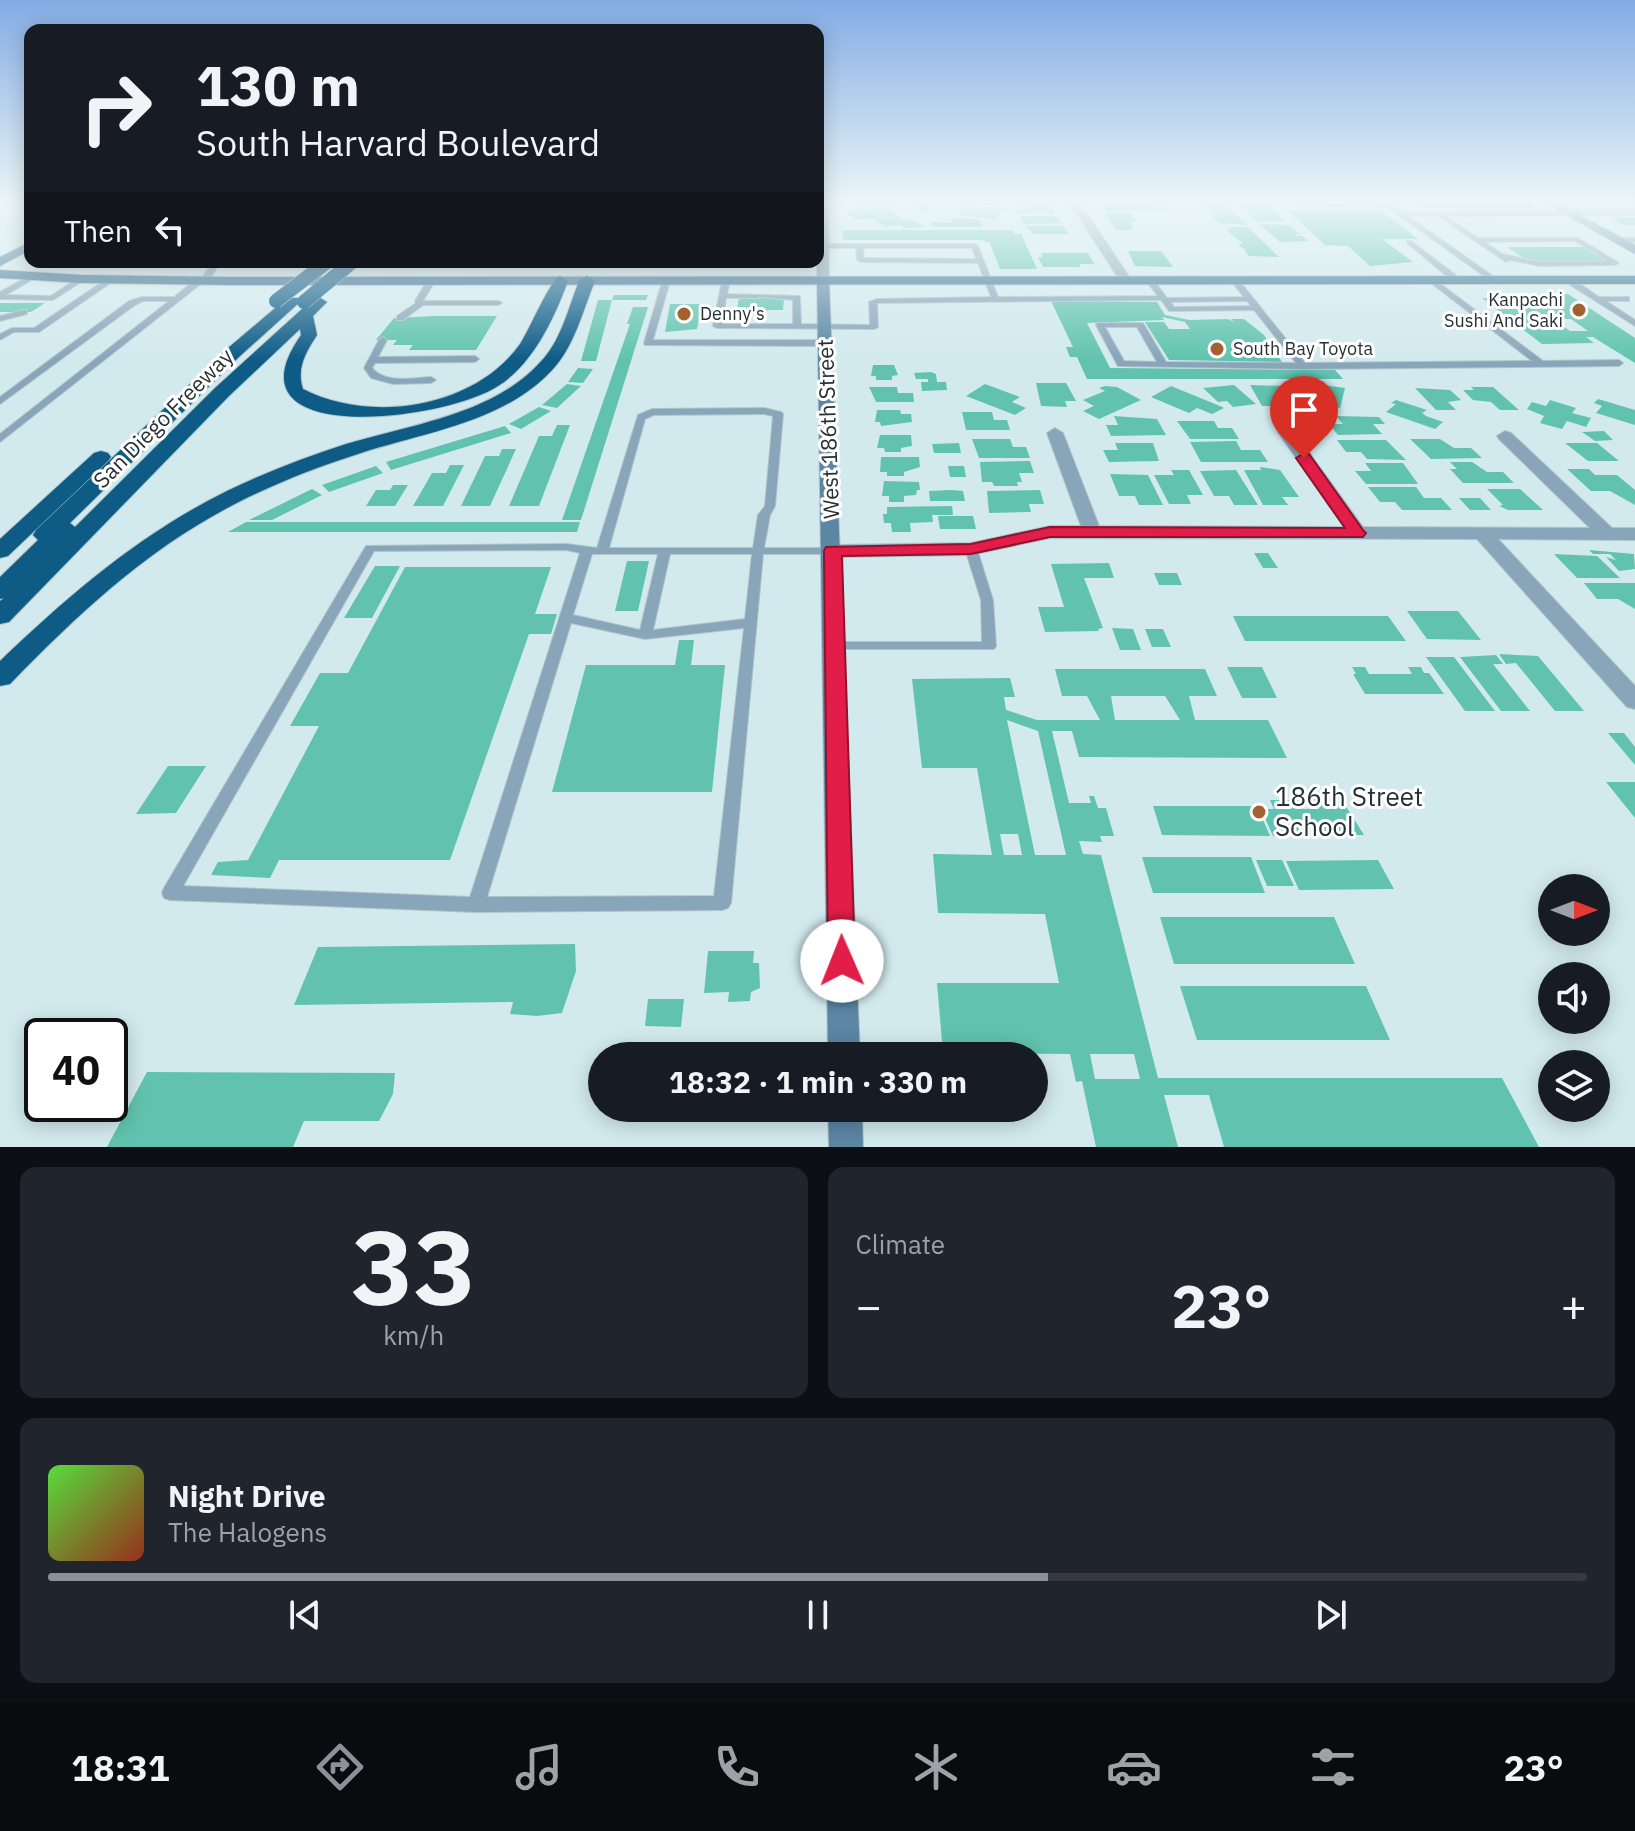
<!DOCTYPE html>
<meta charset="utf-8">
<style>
:root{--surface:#171b24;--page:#20242c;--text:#f1f3f6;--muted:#9ea1a6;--line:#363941;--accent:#8c9099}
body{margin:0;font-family:"IBM Plex Sans",sans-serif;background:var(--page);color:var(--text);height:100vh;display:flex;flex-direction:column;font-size:30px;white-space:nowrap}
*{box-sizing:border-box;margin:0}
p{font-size:26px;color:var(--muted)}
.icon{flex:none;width:44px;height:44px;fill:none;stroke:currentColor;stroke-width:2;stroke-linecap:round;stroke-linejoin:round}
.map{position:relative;height:1147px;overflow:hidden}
.drawer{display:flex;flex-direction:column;gap:20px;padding:20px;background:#0d0f14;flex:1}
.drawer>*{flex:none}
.top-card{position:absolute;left:24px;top:24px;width:800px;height:244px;border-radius:16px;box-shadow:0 4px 20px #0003;background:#171b24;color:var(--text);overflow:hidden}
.needle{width:52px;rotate:90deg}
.tools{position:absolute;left:1538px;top:874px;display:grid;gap:16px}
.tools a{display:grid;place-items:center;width:72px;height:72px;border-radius:50%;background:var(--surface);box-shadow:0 4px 20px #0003;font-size:40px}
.speed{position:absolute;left:24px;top:1018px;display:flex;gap:16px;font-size:40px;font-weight:700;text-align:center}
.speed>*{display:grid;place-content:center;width:104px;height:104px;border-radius:50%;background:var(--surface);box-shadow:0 4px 20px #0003;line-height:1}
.speed .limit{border:4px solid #111;border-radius:12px;background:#fff;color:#111}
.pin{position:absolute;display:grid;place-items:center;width:68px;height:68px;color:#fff;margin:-82px -34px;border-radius:50% 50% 50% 0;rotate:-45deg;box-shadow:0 0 8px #0007}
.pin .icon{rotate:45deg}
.me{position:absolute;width:88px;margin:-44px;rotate:359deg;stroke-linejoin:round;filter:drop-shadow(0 0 6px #0008)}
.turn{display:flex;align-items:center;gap:28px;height:168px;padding:0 40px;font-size:36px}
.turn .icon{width:104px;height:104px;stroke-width:2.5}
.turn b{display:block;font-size:56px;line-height:68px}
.then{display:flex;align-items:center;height:76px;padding:0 40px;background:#0003;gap:16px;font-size:30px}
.big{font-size:60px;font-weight:700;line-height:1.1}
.drawer .card{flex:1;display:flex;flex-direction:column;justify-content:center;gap:12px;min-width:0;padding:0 28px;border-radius:16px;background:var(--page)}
.drawer .dial{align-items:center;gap:0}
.dial b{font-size:104px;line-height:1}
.song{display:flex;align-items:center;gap:24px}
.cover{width:96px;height:96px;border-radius:12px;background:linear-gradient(135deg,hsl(110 70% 55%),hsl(10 70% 35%))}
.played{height:8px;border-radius:4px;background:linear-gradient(90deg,var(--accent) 65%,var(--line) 65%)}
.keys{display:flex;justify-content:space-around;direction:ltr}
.heat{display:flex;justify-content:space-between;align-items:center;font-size:44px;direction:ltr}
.drawer .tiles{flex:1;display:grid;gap:20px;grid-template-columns:1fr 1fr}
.card:last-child{grid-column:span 2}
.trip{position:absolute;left:588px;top:1042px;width:460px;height:80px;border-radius:40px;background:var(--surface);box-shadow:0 4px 20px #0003;font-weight:700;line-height:80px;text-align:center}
.tab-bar{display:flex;height:128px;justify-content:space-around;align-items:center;background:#090b0e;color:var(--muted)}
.tab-bar .icon{width:56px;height:56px}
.tab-bar .current{color:var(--accent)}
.tab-bar b{font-size:36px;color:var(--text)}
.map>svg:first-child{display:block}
.building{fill:#61c3af;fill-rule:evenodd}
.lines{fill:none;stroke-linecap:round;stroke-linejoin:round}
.lane-casing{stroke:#b0c5c8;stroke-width:2}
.street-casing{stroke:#b0c5c8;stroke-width:2}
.secondary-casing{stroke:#b0c5c8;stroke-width:2}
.primary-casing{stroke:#b0c5c8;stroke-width:2}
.highway-casing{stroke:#b0c5c8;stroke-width:2}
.lane{fill:#89a5ba;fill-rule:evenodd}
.street{fill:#89a5ba;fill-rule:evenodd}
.secondary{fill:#5b86a4;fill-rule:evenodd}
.primary{fill:#376f94;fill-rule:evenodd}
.highway{fill:#0e5b86;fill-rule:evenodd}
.highway-bridge-casing{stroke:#b0c5c8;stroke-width:15;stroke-linecap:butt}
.highway-bridge{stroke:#0e5b86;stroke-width:14}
.route{fill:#e11d48;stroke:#92132f;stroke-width:2}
.poi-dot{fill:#a46130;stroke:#fff;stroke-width:3}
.labels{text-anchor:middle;stroke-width:6;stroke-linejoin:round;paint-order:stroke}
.far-poi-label{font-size:18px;fill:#273032;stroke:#fff;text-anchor:start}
.street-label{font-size:22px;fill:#273032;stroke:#fff}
.near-poi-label{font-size:26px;fill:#273032;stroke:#fff;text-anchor:start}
</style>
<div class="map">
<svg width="1635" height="1147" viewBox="0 0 1635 1147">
<rect width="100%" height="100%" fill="#d2eaee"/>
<!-- building -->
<path class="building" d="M861 200H895L896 203 888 202V206L862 205Z
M962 200H991L993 205H964Z
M1011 200H1048L1055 214 1041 212 1016 214 1014 211H1022L1020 207 1045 205H1020Z
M1225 200 1230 205H1226L1246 225 1219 223 1210 214H1215L1198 201Z
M1235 200 1264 201 1273 210H1267L1269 212H1275L1285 221 1257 222Z
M1414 200H1521L1536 208H1427Z
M1128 202H1149L1154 207H1164L1168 211H1106L1103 207H1112L1109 203Z
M887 207 897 215 857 220 846 212Z
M984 207 1007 208 1005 212H1000L997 219 957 215 961 209Z
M1287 210H1380L1418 239H1382L1413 262 1370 266 1348 246 1325 245Z
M1105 213H1131L1136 221H1131L1133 230H1116Z
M898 216 902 220 910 219 925 227 904 228 900 225 885 227 873 219Z
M1020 216H1057L1062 223 1024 224Z
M1611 217H1635V225H1622Z
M950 219H979L983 227H932L931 222 952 223Z
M1259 224 1289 225 1300 234H1294L1296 236H1302L1308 241 1280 242Z
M1025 226H1063L1069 234H1034Z
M1228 227H1248L1279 257 1249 256 1244 250H1250L1243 249 1238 244H1244L1225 229H1230Z
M842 230H1013L1015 234H1021L1037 269H1000L990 243 982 240H843Z
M1507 247H1586L1613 263H1542L1525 259Z
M1128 251H1161L1173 267 1135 266Z
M1041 253H1088L1094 264H1079L1081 267H1043L1038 257H1043Z
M759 294 769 299H784L783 310H769L757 314 737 310 739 298Z
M1524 294 1541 307H1553L1535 294H1568L1635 338V363L1593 337H1586L1594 343 1542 344 1482 298 1511 299 1505 295ZM1553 319H1571L1588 331H1570Z
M614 295H648L646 300H612L596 361H581L598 300H612Z
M1051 301 1152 302H1157L1165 315 1189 320 1228 319 1234 322 1231 319H1244L1264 335 1282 362 1169 360 1145 322H1164L1169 329H1190L1185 322 1162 317 1164 320 1087 323 1110 368 1335 370 1343 379H1087L1077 357H1070L1066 347H1073Z
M0 303H45L31 312H0Z
M670 304H702L697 329 665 332Z
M633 307H648L581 520H562L630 324H627Z
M434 316H497L476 350H409L413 345H393L397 340H376L394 318Z
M873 365H894L898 375 892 376V380H876V376H871Z
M578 368 593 369 583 383 568 382Z
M931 372 936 374 937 382H946L947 390 922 391 921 382H928V379H916L914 373Z
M1036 383H1066L1076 401H1065L1067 407 1041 406Z
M1309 383 1345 388 1340 408 1324 405 1322 412 1299 407Z
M567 384 581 386 557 408 542 405Z
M985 384 1020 397 1012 402 1026 408 1015 415 966 396Z
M1234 385 1256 404 1233 407 1227 401 1218 402 1203 388Z
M1250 385 1285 386 1296 400H1279L1283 406H1262Z
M1105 386 1117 387 1141 400 1099 419 1083 411 1094 406 1083 400 1105 391 1099 388Z
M1171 386 1220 406 1224 408 1212 414 1197 408 1189 413 1151 397Z
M869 387H897L898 393H913L914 402H876Z
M1471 387H1493L1519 410H1500L1491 402 1473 400 1463 390H1474Z
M1415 388 1450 390 1461 400 1448 402 1456 410H1436Z
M1598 399 1635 410V425L1596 413 1602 406 1594 403Z
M1396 400 1427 410 1422 413 1426 416 1443 422 1435 429 1386 412 1396 404 1391 403Z
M1550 400 1576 408 1572 413 1591 418 1586 427 1567 421 1562 429 1540 423 1544 416 1527 409 1532 402 1546 406Z
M539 407 551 411 521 429 509 424Z
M877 410H900L901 414H911L912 422 881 426 880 422H875Z
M962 412H992L994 420H1007L1010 430H966Z
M1114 416 1157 419 1166 435 1111 436 1106 425H1118Z
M1336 416 1379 417 1385 424H1373L1382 434 1338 435 1329 424H1343Z
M1177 421H1214L1218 428H1232L1239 439H1190Z
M557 425H570L539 506H509L539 436H552Z
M505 426 511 433 391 470 386 462Z
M1604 431 1613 440 1595 441 1582 432Z
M880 435H911L912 446 901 448V452H885L884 448H877Z
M972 439H1010L1013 447H1026L1030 458H979Z
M1410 439H1440L1454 448H1471L1482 458 1431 459Z
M1337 440H1386L1406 460 1367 459 1361 452H1346Z
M1236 441 1241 450H1260L1268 462H1201L1190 442Z
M959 443 961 453H934L932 444Z
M1115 443H1153L1159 461 1109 462 1103 450H1118Z
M1565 443H1597L1619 461H1588Z
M502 449H516L490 506H461L485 456H499Z
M881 457H919L920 467 904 472V476H887V472H880Z
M1030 461 1034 473H1019L1022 482H1017L1018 486H994L992 482H982L980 462Z
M1450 462H1472L1487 472H1503L1514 483H1463L1450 469H1457Z
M1365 463H1403L1418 484H1366L1355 471H1371Z
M450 465H464L443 506H413L432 473H446Z
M376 466 383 473 329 492 322 485Z
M948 466H964L966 477H950Z
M1260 467 1280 470 1299 497H1282L1288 505H1263L1244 470H1261Z
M1567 469H1589L1595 475H1617L1635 490V505L1610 491H1591Z
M1171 470H1189L1203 495H1187L1191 504H1169L1154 475H1174Z
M1236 470 1258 505H1234L1229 496H1214L1200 471Z
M1110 474 1148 475 1163 505H1139L1135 496H1119Z
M884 481 919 482 920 490H917L916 495 904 496V502H889V496H882Z
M393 485H408L395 506H366L376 490H390Z
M1368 487H1416L1424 498H1441L1452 510H1402L1395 502H1380Z
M312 489 322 495 272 520H249Z
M1487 489H1520L1543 510H1508L1499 506 1503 505Z
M951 490 963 491 965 501H930L929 491Z
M1040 490 1044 504H1029L1031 512 989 513 987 491Z
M1459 498H1480L1491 510H1470Z
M952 506 953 515H932L933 522 910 523 911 532H892L891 523H884L883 514H887V507Z
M938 516H973L976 529H940Z
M246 522H580L577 532H228Z
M1589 550 1634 554 1635 569 1619 571 1606 557 1616 560 1610 554H1593Z
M1254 553H1268L1278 568H1263Z
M1554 554 1597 556 1620 578H1577Z
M627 561H649L638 611H615Z
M1109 563 1114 578H1084L1103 628 1098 629 1099 631 1045 632 1038 607H1064L1051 564Z
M375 566H400L372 618H344Z
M405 567H551L535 614H557L551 634H529L450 860H279L270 878 211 875 218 862 248 860 319 726H290L320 673H348Z
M1154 573H1177L1182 585H1159Z
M1584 583H1635V609L1618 599H1597Z
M1407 611H1458L1481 640 1427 639Z
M1233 616H1388L1406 641H1245Z
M1112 628 1133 629 1141 650H1120Z
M1145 629H1163L1171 647H1152Z
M679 640H694L691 665H725L712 792H552L586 665H675Z
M1499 654 1538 656 1584 711H1555L1516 663 1506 664Z
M1496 655 1503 664H1493L1530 711H1501L1460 657Z
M1426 657H1454L1495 711H1465Z
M1227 667H1262L1277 698H1242Z
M1352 667H1365L1369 674H1412L1408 667H1421L1424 673H1429L1444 694H1365L1353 674H1356Z
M1055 669H1205L1217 696H1189L1195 720H1268L1287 758 1079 757 1072 731H1052L1069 803H1091L1089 796H1094L1098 808H1106L1114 836H1100L1102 842 1079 841 1083 854 1101 855 1158 1078H1502L1539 1147H1224L1209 1095H1164L1178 1147H1096L1082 1081 1076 1082 1070 1054 943 1053 937 983H1059L1045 914 938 913 933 854 992 855 977 768H922L912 679 1010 678 1015 697H1004L1006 710 1037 720H1100L1087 696H1062ZM1111 696H1165L1180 720H1115ZM1007 720 1038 731 1066 855H1035ZM1000 834H1018L1022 855H1004ZM1090 1054H1134L1140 1079H1095Z
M1608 733H1624L1635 747V765Z
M168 766H206L176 813 136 814Z
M1606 782H1635V818Z
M1310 792H1337L1364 835 1273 836 1261 809H1274L1270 800H1298L1302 809H1319Z
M1153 806H1257L1270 836 1162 835Z
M1142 857H1251L1265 893H1153Z
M1256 860H1282L1294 886H1267Z
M1378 860 1394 889 1299 890 1286 861Z
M1160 917H1334L1355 964H1174Z
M575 944 576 971 562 1013 537 1016 510 1014 513 1002 294 1005 318 947Z
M708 951H754L753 963H759L760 988 751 992 750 1001 728 1002 729 992 704 993Z
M1180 986H1366L1390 1040H1197Z
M648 999H684L681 1027 645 1026Z
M147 1072 395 1073 393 1094 379 1121H304L293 1147H107Z"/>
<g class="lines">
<defs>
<path id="lane" d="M1298 202 1388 203 1402 212H1570L1572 213V215L1446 216 1478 238H1578L1619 263 1615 265 1540 266 1510 260 1506 262 1438 216H1408L1497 279V283H1494L1387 207 1296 205 1295 204ZM1575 241 1607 261 1540 262 1503 254 1484 242Z
M1617 238H1635V242L1615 241V239Z
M1407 241H1411L1461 279V283H1455L1407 243Z
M975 244 978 246 998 297 1158 296 1146 281 1150 279H1153L1167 298 1244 297 1231 281 1238 279 1305 363 1532 361 1431 283V279H1434L1543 361 1619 360 1623 363 1619 366 1303 369 1118 366 1096 325 1097 323H1143L1166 362 1296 363 1254 310 1172 311H1169L1161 300 877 303 878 327 874 329 717 328 713 326 722 281 726 279 730 281 727 294 800 296 801 324 870 325 869 302 877 299 991 297 978 263 861 262 857 260 856 248H824L821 246 824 244ZM863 248H972L976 259 864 258ZM760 297 793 300V324H722L726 298H756ZM1247 301 1251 306 1174 307 1171 302ZM1105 327H1137L1157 362 1124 361Z
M213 262H221L207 283H202L0 442V434L169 301H143L135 305 0 404V397L129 301 142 297H174L196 279H201Z
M32 274H35V278L6 295 51 296 79 277 86 279 53 300 0 299V292Z
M108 278 115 280 39 332H14L0 340V334L12 328H34Z
M428 279 435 281 423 301H498L502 303 498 305H423L403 320H397V316L416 303 415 301Z
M663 279 670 281 653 340H826L830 343 826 346 645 345 644 343Z
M1567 279H1573L1599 297H1629V301H1606L1635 320V326L1567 283Z
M24 310H27V314L0 321V316Z
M383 337 387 340 378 357 475 356 479 359 475 362 375 363 372 368C385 384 413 378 431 377L436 380 431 383 393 384 371 378 364 368 379 340Z
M764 408 781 412 783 414 775 506 770 515 764 548H833L839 551 833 554H763L731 903 728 908 722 910 476 912 170 900 164 898 162 893 164 888 366 546 567 544 597 548 638 415 652 409ZM764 414 773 416 765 506 758 515 753 548H609L645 419 654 415ZM567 550 580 553 470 897 183 886 374 551ZM592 554H658L640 630 573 615ZM670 554H752L745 619 653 630ZM571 623 645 639 744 628 714 896 487 897Z
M971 546 977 549 993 600 996 646 994 649H830L828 646 830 643 835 642H982L981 600 965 549Z"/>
<path id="street" d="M818 200H828L829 281 823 285 817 281Z
M916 200H926L928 211H920Z
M1068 200H1078L1132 281 1130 284H1122Z
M1635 209V215H1568L1563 212 1568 209Z
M1286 427 1292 429 1363 527 1590 528 1499 439 1497 436 1505 431 1511 433 1612 528H1635V540L1498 539 1635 686V709L1627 707 1477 539 1050 538 971 555 833 557 823 551 833 545 971 543 1050 526H1081L1047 433 1055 428 1063 433 1099 526 1344 527 1278 432Z"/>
<path id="secondary" d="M1540 200H1552L1635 245V254Z
M823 277 829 281 860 1056H828L817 281Z
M828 1108H862L863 1147H829Z"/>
<path id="primary" d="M30 242V250L0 266V257Z
M0 270 82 275 229 277 1635 276V284L229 285 82 283 0 278Z"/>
<path id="highway" d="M560 276 568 281C554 319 533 364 498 386 445 421 221 449 301 335L300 329 229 396 9 622 0 624V601L4 598 0 599V577L38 540 33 535 36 530 228 348 287 298H299L301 301 240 356 70 523 75 527 215 388 313 299 319 297 327 302 313 316 317 335C306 352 296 368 303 389 370 424 475 408 520 344 529 331 550 280 560 276Z
M587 276 595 281C583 310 575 345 553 369 505 422 426 432 361 453 317 467 273 484 231 506 145 551 77 615 10 684L0 686V661C70 594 140 534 227 491 266 472 306 457 346 444 412 424 497 414 544 358 562 337 569 306 579 281Z
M101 451 108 453 111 457 108 461 8 556 0 558V539L94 453Z"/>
</defs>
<!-- lane casing -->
<use href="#lane" class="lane-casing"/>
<!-- street casing -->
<use href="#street" class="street-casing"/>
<!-- secondary casing -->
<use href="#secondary" class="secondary-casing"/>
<!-- primary casing -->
<use href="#primary" class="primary-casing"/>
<!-- highway casing -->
<use href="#highway" class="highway-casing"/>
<!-- lane -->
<use href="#lane" class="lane"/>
<!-- street -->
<use href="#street" class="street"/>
<!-- secondary -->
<use href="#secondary" class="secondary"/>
<!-- primary -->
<use href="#primary" class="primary"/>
<!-- highway -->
<use href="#highway" class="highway"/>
<defs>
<path id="highway-bridge" d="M276 301 327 262
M304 302 352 262"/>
</defs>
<!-- highway-bridge casing -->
<use href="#highway-bridge" class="highway-bridge-casing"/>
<!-- highway-bridge -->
<use href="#highway-bridge" class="highway-bridge"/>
</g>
<!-- sky -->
<linearGradient id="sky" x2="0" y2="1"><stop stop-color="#83abe4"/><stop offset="0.56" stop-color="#ebf6f7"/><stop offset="1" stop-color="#ebf6f7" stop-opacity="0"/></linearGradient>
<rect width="1635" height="360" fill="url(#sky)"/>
<!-- route -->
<path class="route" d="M1304 453 1309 454 1363 530 1366 533 1363 537H1050L971 554 842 556 855 961 851 970 842 974 832 970 828 961 824 551 826 547 971 544 1050 527 1345 528 1296 458Z"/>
<!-- markers -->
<g class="poi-dot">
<circle cx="1579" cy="310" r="8"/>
<circle cx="684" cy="314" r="8"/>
<circle cx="1217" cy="349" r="8"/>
<circle cx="1259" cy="812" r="8"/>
</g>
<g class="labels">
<!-- far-poi labels -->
<g class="far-poi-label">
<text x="1563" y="306" text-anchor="end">Kanpachi<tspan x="1563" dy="21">Sushi And Saki</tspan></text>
<text x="700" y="320">Denny's</text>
<text x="1233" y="355">South Bay Toyota</text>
</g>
<!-- street labels -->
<g class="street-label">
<text transform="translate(163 418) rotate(-45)" y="8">San Diego Freeway</text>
<text transform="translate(828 429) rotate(-92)" y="8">West 186th Street</text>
</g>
<!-- near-poi labels -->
<g class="near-poi-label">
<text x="1275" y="806">186th Street<tspan x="1275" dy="30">School</tspan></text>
</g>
</g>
</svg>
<div class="tools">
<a><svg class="needle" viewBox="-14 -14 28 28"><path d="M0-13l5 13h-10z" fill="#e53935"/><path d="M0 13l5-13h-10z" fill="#9ea1a6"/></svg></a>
<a><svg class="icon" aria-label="sound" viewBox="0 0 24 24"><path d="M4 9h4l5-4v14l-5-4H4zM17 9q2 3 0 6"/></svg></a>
<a><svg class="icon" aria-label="layers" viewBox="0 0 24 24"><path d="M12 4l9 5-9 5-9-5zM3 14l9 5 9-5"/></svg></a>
</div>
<div class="speed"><div class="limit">40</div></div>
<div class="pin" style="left:1304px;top:458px;background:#d93025"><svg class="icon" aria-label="arrive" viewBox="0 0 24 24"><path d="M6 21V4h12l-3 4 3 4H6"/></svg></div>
<svg class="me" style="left:842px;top:961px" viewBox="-20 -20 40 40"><circle r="19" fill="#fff"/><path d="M0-13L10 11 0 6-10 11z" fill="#e11d48"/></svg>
<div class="trip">18:32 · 1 min · 330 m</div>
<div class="top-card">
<div class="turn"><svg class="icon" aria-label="right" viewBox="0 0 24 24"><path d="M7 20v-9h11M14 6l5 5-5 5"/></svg><div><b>130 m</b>South Harvard Boulevard</div></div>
<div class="then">Then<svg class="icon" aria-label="left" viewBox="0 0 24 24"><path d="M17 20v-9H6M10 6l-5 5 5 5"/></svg></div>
</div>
</div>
<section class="drawer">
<div class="tiles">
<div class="card dial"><b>33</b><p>km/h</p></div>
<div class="card"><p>Climate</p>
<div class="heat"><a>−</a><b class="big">23°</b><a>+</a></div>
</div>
<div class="card">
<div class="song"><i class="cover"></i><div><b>Night Drive</b><p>The Halogens</p></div></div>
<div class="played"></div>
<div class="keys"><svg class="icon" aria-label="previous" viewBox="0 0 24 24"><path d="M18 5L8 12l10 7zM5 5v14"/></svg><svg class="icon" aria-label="pause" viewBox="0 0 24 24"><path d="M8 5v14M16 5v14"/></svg><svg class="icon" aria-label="next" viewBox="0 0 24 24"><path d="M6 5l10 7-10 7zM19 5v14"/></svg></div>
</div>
</div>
</section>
<nav class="tab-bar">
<b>18:31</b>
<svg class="icon current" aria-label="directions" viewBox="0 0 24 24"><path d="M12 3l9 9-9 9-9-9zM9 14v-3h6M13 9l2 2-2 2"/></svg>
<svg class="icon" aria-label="music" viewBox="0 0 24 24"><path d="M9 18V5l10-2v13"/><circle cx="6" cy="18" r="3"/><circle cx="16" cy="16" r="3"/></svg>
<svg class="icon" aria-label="phone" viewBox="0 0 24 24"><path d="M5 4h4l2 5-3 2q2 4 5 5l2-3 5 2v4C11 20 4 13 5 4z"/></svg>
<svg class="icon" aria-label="climate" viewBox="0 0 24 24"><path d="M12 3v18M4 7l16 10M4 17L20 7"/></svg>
<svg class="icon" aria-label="car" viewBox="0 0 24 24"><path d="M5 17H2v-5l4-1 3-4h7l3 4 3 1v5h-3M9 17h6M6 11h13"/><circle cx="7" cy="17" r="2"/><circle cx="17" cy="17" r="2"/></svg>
<svg class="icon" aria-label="filters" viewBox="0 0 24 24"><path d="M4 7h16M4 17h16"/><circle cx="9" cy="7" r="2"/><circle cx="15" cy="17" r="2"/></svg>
<b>23°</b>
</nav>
